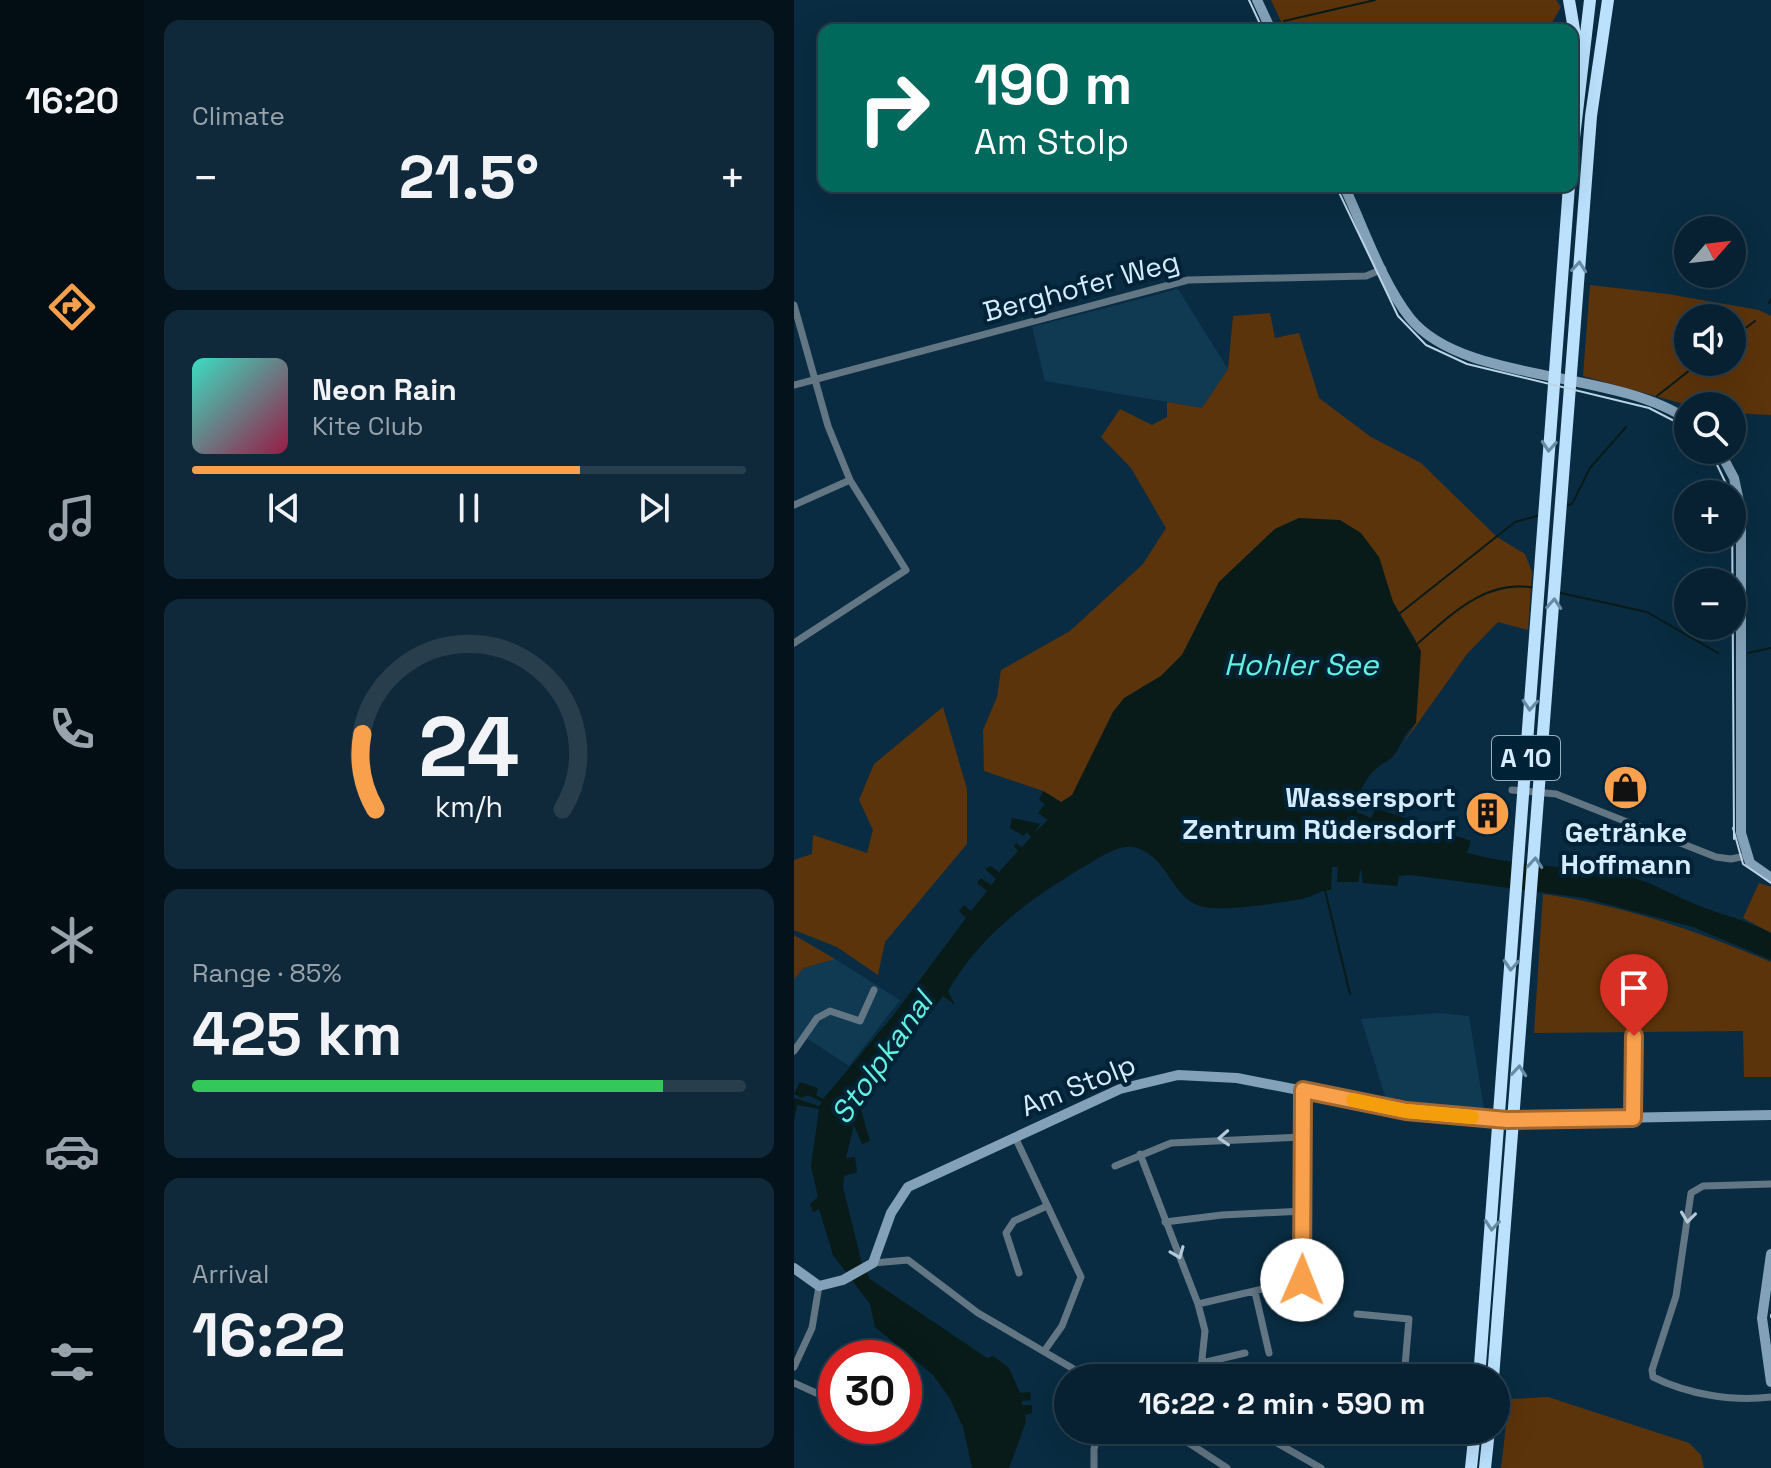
<!DOCTYPE html>
<meta charset="utf-8">
<style>
:root{--surface:#072132;--page:#10293a;--text:#f1f3f6;--muted:#98a3ac;--line:#283e4d;--accent:#f9a04c}
body{margin:0;font-family:"Space Grotesk",sans-serif;background:var(--page);color:var(--text);height:100vh;display:flex;flex-direction:column;font-size:30px;white-space:nowrap}
*{box-sizing:border-box;margin:0}
p{font-size:26px;color:var(--muted)}
.icon{flex:none;width:44px;height:44px;fill:none;stroke:currentColor;stroke-width:2;stroke-linecap:round;stroke-linejoin:round}
.map{position:relative;flex:1;overflow:hidden}
.details{display:flex;flex-direction:column;gap:20px;padding:20px;background:#04121c;width:650px}
.details>*{flex:none}
.top-card{position:absolute;left:24px;top:24px;width:760px;height:168px;border-radius:16px;box-shadow:0 8px 32px #0002,0 0 0 2px var(--line);background:#00695c;color:#fff;overflow:hidden}
.needle{width:52px;rotate:62deg}
.fabs{position:absolute;left:880px;top:216px;display:grid;gap:16px}
.fabs a{display:grid;place-items:center;width:72px;height:72px;border-radius:50%;background:var(--surface);box-shadow:0 8px 32px #0002,0 0 0 2px var(--line);font-size:40px}
.speed{position:absolute;left:24px;top:1340px;display:flex;gap:16px;font-size:40px;font-weight:700;text-align:center}
.speed>*{display:grid;place-content:center;width:104px;height:104px;border-radius:50%;background:var(--surface);box-shadow:0 8px 32px #0002,0 0 0 2px var(--line);line-height:1}
.speed .limit{border:12px solid #d22;background:#fff;color:#111}
.pin{position:absolute;display:grid;place-items:center;width:68px;height:68px;color:#fff;margin:-82px -34px;border-radius:50% 50% 50% 0;rotate:-45deg;box-shadow:0 0 8px #0007}
.pin .icon{rotate:45deg}
.me{position:absolute;width:88px;margin:-44px;rotate:1deg;stroke-linejoin:round;filter:drop-shadow(0 0 6px #0008)}
.turn{display:flex;align-items:center;gap:28px;height:168px;padding:0 24px;font-size:36px}
.turn .icon{width:104px;height:104px;stroke-width:2.5}
.turn b{display:block;font-size:56px;line-height:68px}
.big{font-size:60px;font-weight:800;line-height:1.1}
.details .tile{flex:1;display:flex;flex-direction:column;justify-content:center;gap:12px;min-width:0;padding:0 28px;border-radius:16px;background:var(--page)}
.details .dial{align-items:center;gap:0}
.dial svg{height:208px;overflow:visible;fill:none;stroke:var(--line);stroke-width:7;stroke-linecap:round;text-anchor:middle}
.dial text{fill:var(--text);stroke:none}
.song{display:flex;align-items:center;gap:24px}
.cover{width:96px;height:96px;border-radius:12px;background:linear-gradient(135deg,hsl(170 70% 55%),hsl(340 70% 35%))}
.played{height:8px;border-radius:4px;background:linear-gradient(90deg,var(--accent) 70%,var(--line) 70%)}
.keys{display:flex;justify-content:space-around;direction:ltr}
.heat{display:flex;justify-content:space-between;align-items:center;font-size:44px;direction:ltr}
.charge{height:12px;border-radius:6px;background:linear-gradient(90deg,#34c759 85%,var(--line) 0)}
.trip{position:absolute;left:260px;top:1364px;width:456px;height:80px;border-radius:40px;background:var(--surface);box-shadow:0 8px 32px #0002,0 0 0 2px var(--line);font-weight:800;line-height:80px;text-align:center}
main{display:flex;flex:1;min-height:0}
.tabs{display:flex;flex-direction:column;width:144px;justify-content:space-around;align-items:center;background:#030d14;color:var(--muted)}
.tabs .icon{width:56px;height:56px}
.tabs .selected{color:var(--accent)}
.tabs b{font-size:36px;color:var(--text)}
.map>svg:first-child{display:block}
.built{fill:#103952}
.green{fill:#5c340b;fill-rule:evenodd}
.water{fill:#081b18}
.lines{fill:none;stroke-linecap:round;stroke-linejoin:round}
.stream{stroke:#081b18;stroke-width:2}
.street{stroke:#637684;stroke-width:7}
.secondary{stroke:#83a1b8;stroke-width:10}
.highway{stroke:#bbe1fd;stroke-width:12}
.tram{stroke:#bbd3e6;stroke-width:2}
.oneway{stroke:#678ba4}
.oneway2{stroke:#b3c9d9}
.route-casing{stroke:#a26831;stroke-width:20}
.route{stroke:#f9a04c;stroke-width:14}
.slow{stroke:#f59e0b;stroke-width:14}
.labels{text-anchor:middle;stroke-width:8;stroke-linejoin:round;paint-order:stroke}
.shield{fill:#002237;stroke:#95afc2;stroke-width:2}
.shield-label{font-size:26px;font-weight:bold;fill:#d5ecfe}
.street-label{font-size:28px;fill:#d5ecfe;stroke:#002237}
.poi-label{font-size:28px;font-weight:bold;fill:#d5ecfe;stroke:#002237;text-anchor:end}
.water-label{font-size:30px;font-style:italic;fill:#63f1db;stroke:#002237}
</style>
<main>
<nav class="tabs">
<b>16:20</b>
<svg class="icon selected" aria-label="directions" viewBox="0 0 24 24"><path d="M12 3l9 9-9 9-9-9zM9 14v-3h6M13 9l2 2-2 2"/></svg>
<svg class="icon" aria-label="music" viewBox="0 0 24 24"><path d="M9 18V5l10-2v13"/><circle cx="6" cy="18" r="3"/><circle cx="16" cy="16" r="3"/></svg>
<svg class="icon" aria-label="phone" viewBox="0 0 24 24"><path d="M5 4h4l2 5-3 2q2 4 5 5l2-3 5 2v4C11 20 4 13 5 4z"/></svg>
<svg class="icon" aria-label="climate" viewBox="0 0 24 24"><path d="M12 3v18M4 7l16 10M4 17L20 7"/></svg>
<svg class="icon" aria-label="car" viewBox="0 0 24 24"><path d="M5 17H2v-5l4-1 3-4h7l3 4 3 1v5h-3M9 17h6M6 11h13"/><circle cx="7" cy="17" r="2"/><circle cx="17" cy="17" r="2"/></svg>
<svg class="icon" aria-label="filters" viewBox="0 0 24 24"><path d="M4 7h16M4 17h16"/><circle cx="9" cy="7" r="2"/><circle cx="15" cy="17" r="2"/></svg>
</nav>
<section class="details">
<div class="tile"><p>Climate</p>
<div class="heat"><a>−</a><b class="big">21.5°</b><a>+</a></div>
</div>
<div class="tile">
<div class="song"><i class="cover"></i><div><b>Neon Rain</b><p>Kite Club</p></div></div>
<div class="played"></div>
<div class="keys"><svg class="icon" aria-label="previous" viewBox="0 0 24 24"><path d="M18 5L8 12l10 7zM5 5v14"/></svg><svg class="icon" aria-label="pause" viewBox="0 0 24 24"><path d="M8 5v14M16 5v14"/></svg><svg class="icon" aria-label="next" viewBox="0 0 24 24"><path d="M6 5l10 7-10 7zM19 5v14"/></svg></div>
</div>
<div class="tile dial"><svg viewBox="0 0 100 80">
<path d="M14 69A42 42 0 1 1 86 69"/>
<path d="M14 69A42 42 0 0 1 9 40" stroke="#f9a04c"/>
<text x="50" y="56" font-size="32" font-weight="700">24</text>
<text x="50" y="72" font-size="11">km/h</text>
</svg></div>
<div class="tile"><p>Range · 85%</p><b class="big">425 km</b><div class="charge"></div></div>
<div class="tile"><p>Arrival</p><b class="big">16:22</b></div>
</section>
<div class="map">
<svg width="977" height="1468" viewBox="0 0 977 1468">
<rect width="100%" height="100%" fill="#092c42"/>
<!-- built -->
<path class="built" d="M384 289 434 369 408 408 251 381 238 327Z
M41 959 106 1000 55 1066 14 1039 0 1051V979L10 968Z
M645 1013 675 1016 690 1109 592 1099 567 1019Z"/>
<!-- green -->
<path class="green" d="M477 0H762L767 7 756 26 729 30H491Z
M796 285 874 294 965 310 977 316V415L938 413V406H897L789 376ZM938 318V362H894V318Z
M476 313 481 338 505 333 525 398 577 437 627 463 703 537 731 554 738 572 734 630 704 622 673 654 609 744 622 723V641L599 602 585 557 524 520 505 518 481 529 425 582 388 655 367 676 348 687 319 712 292 769 357 753 569 785 563 802 564 810 267 802 249 791 190 771 189 730 203 697 207 670 276 631 349 564 372 528 337 468 307 437 326 409 358 425 373 417V402L408 408 434 369 439 316Z
M149 707 173 789V844L91 942 84 975 43 947 0 930V860L18 854 19 835 73 853 79 830 65 800 80 764Z
M965 883 977 887V933L949 918Z
M749 894C829 905 903 931 977 962V1077H950L949 1031 740 1033Z
M0 935 41 959 10 968 0 979Z
M754 1397 895 1443 907 1455 910 1468H707L715 1399Z"/>
<!-- water -->
<path class="water" d="M505 518 546 520 567 533 585 557 599 602 627 651 622 723C607 737 610 742 600 755 596 761 590 762 584 767 570 778 563 796 563 812L577 818 582 808 677 841 673 853C726 867 780 866 833 876 855 881 875 893 896 902 923 914 951 919 977 933V960L899 927 790 898 617 875 605 876 603 886 569 883 567 868 564 882H543L544 867H538L537 890C526 890 518 897 508 899 485 903 438 910 417 908 378 906 377 858 343 848 328 843 310 855 298 862 241 895 188 932 154 991L161 1005 149 996 66 1107 76 1141 68 1144 60 1125 52 1158 61 1157 63 1172 50 1176 49 1187 68 1264 76 1279 193 1358 199 1356 215 1368 226 1393 236 1392 237 1400 228 1401V1405H238V1413L231 1415 232 1422 215 1468H178L169 1427 155 1397 139 1375 81 1327 76 1304 39 1255 25 1209 19 1212 16 1204 24 1197 17 1166 25 1109 3 1105 0 1121V1098L25 1106 28 1102 14 1095 8 1098 0 1094 6 1082 24 1088 22 1095 29 1099 98 1017 172 918 165 911 170 905 177 911 193 891 183 883 187 878 197 885 202 879 191 869 197 866 205 872 224 851 220 846 222 843 228 847 237 837 233 832 230 836 216 828 218 818 246 824 240 833 254 820 244 813 251 804 245 800 249 791 267 802 278 795 319 712 330 698 367 676 388 655 425 582 481 529Z"/>
<g class="lines">
<!-- stream -->
<path class="stream" d="M490 21 581 0
M975 303 977 299
M938 338 961 321
M863 396 906 362
M771 506 778 504 796 468 832 427
M767 593 853 612 924 653
M605 614 721 522 746 515
M623 644C657 615 692 578 741 588
M954 653 977 648
M531 890 556 994"/>
<!-- street -->
<path class="street" d="M0 305 34 426 56 480 112 570 0 643
M0 385 394 280 572 276 589 269
M0 505 56 480
M718 790 762 794 922 857 937 859 952 856
M0 1051 23 1018 36 1011 66 1021 80 990
M839 1118 840 1036
M221 1137 287 1277 268 1326 251 1350
M346 1154 404 1304 411 1331 406 1378
M321 1166 377 1143 508 1137
M977 1184 909 1186 897 1193 882 1296 858 1370 859 1377C893 1394 939 1402 977 1397
M371 1222 428 1215 509 1211
M79 1263 114 1260 184 1313 295 1378
M225 1273 212 1233 220 1221 253 1206
M461 1292 475 1353
M404 1304 508 1280 509 1090
M563 1314 615 1319 610 1378
M408 1363 451 1353
M0 1367 18 1328 25 1286
M0 1383 42 1402
M90 1426 104 1433
M375 1430 433 1468
M460 1430 527 1468
M396 1444 399 1430
M300 1468V1449L305 1430"/>
<!-- secondary -->
<path class="secondary" d="M463 0 477 30
M550 186C570 228 587 281 616 318 669 384 821 369 894 420
M925 450 940 478 947 511V833L956 863 977 878
M977 1254 968 1318 977 1382
M0 1268 25 1286 49 1280 79 1263 97 1213 114 1187 326 1089 384 1075 443 1078 612 1111 713 1120 977 1115"/>
<!-- highway -->
<path class="highway" d="M775 0 785 59
M778 155 796 0
M685 1378 775 186
M699 1378 797 116 814 0
M677 1468 681 1430
M691 1468 695 1430"/>
<!-- tram -->
<path class="tram" d="M455 0 469 30
M542 186 604 316 632 345 673 364 855 408 894 428
M916 450 937 494
M938 497 940 839
M939 828 949 864 977 883
M977 1315V1317"/>
</g>
<!-- one-way arrows -->
<defs><path id="oneway-chevron" d="M-2-3.5L2.5 0L-2 3.5" fill="none" stroke-width="1.6" stroke-linecap="round" stroke-linejoin="round" transform="scale(2)"/></defs>
<g class="oneway">
<use href="#oneway-chevron" transform="translate(785 267) rotate(-85)"/>
<use href="#oneway-chevron" transform="translate(755 446) rotate(94)"/>
<use href="#oneway-chevron" transform="translate(760 604) rotate(-86)"/>
<use href="#oneway-chevron" transform="translate(736 705) rotate(94)"/>
<use href="#oneway-chevron" transform="translate(741 863) rotate(-86)"/>
<use href="#oneway-chevron" transform="translate(717 965) rotate(94)"/>
<use href="#oneway-chevron" transform="translate(725 1071) rotate(-85)"/>
<use href="#oneway-chevron" transform="translate(698 1225) rotate(95)"/>
</g>
<g class="oneway2">
<use href="#oneway-chevron" transform="translate(430 1138) rotate(177)"/>
<use href="#oneway-chevron" transform="translate(894 1217) rotate(97)"/>
<use href="#oneway-chevron" transform="translate(384 1253) rotate(68)"/>
</g>
<g class="lines">
<defs>
<path id="route" d="M508 1280 509 1090 612 1111 713 1120 839 1118 840 1036"/>
</defs>
<!-- route casing -->
<use href="#route" class="route-casing"/>
<!-- route -->
<use href="#route" class="route"/>
<!-- slow -->
<path class="slow" d="M559 1100 612 1111 678 1117"/>
</g>
<!-- icons -->
<defs>
<symbol id="shop-disc" viewBox="-11 -11 22 22"><circle r="9.5" fill="#f9a04c" stroke="#002237"/><path d="M-5-2.5h2.3a2.7 3.5 0 0 1 5.4 0H5L5.5 6h-11ZM-1.5-2.5h3a1.5 2.3 0 0 0-3 0Z" fill="#111"/></symbol>
<symbol id="building-disc" viewBox="-11 -11 22 22"><circle r="9.5" fill="#f9a04c" stroke="#002237"/><path d="M-4-6H4V6H1V3H-1V6H-4ZM-2.5-4.3h1.7v1.8h-1.7ZM.8-4.3h1.7v1.8H.8ZM-2.5-1h1.7V.8h-1.7ZM.8-1h1.7V.8H.8Z" fill="#111"/></symbol>
</defs>
<g fill-rule="evenodd">
<use href="#shop-disc" x="806" y="762" width="51" height="51"/>
<use href="#building-disc" x="668" y="788" width="51" height="51"/>
</g>
<g class="labels">
<!-- shield labels -->
<rect class="shield" x="698" y="736" width="68" height="44" rx="6"/>
<g class="shield-label">
<text x="732" y="767">A 10</text>
</g>
<!-- street labels -->
<g class="street-label">
<text transform="translate(287 286) rotate(-15)" y="10">Berghofer Weg</text>
<text transform="translate(284 1085) rotate(-22)" y="10">Am Stolp</text>
</g>
<!-- poi labels -->
<g class="poi-label">
<text x="662" y="807">Wassersport<tspan x="662" dy="32">Zentrum Rüdersdorf</tspan></text>
<text x="832" y="842" text-anchor="middle">Getränke<tspan x="832" dy="32">Hoffmann</tspan></text>
</g>
<!-- water labels -->
<g class="water-label">
<text x="507" y="675">Hohler See</text>
<text transform="translate(88 1058) rotate(-55)" y="10">Stolpkanal</text>
</g>
</g>
</svg>
<div class="fabs">
<a><svg class="needle" viewBox="-14 -14 28 28"><path d="M0-13l5 13h-10z" fill="#e53935"/><path d="M0 13l5-13h-10z" fill="#98a3ac"/></svg></a>
<a><svg class="icon" aria-label="sound" viewBox="0 0 24 24"><path d="M4 9h4l5-4v14l-5-4H4zM17 9q2 3 0 6"/></svg></a>
<a><svg class="icon" aria-label="search" viewBox="0 0 24 24"><circle cx="10" cy="10" r="6"/><path d="M15 15l6 6"/></svg></a>
<a>+</a>
<a>−</a>
</div>
<div class="speed"><div class="limit">30</div></div>
<div class="pin" style="left:840px;top:1036px;background:#d93025"><svg class="icon" aria-label="arrive" viewBox="0 0 24 24"><path d="M6 21V4h12l-3 4 3 4H6"/></svg></div>
<svg class="me" style="left:508px;top:1280px" viewBox="-20 -20 40 40"><circle r="19" fill="#fff"/><path d="M0-13L10 11 0 6-10 11z" fill="#f9a04c"/></svg>
<div class="trip">16:22 · 2 min · 590 m</div>
<div class="top-card">
<div class="turn"><svg class="icon" aria-label="right" viewBox="0 0 24 24"><path d="M7 20v-9h11M14 6l5 5-5 5"/></svg><div><b>190 m</b>Am Stolp</div></div>
</div>
</div>
</main>
